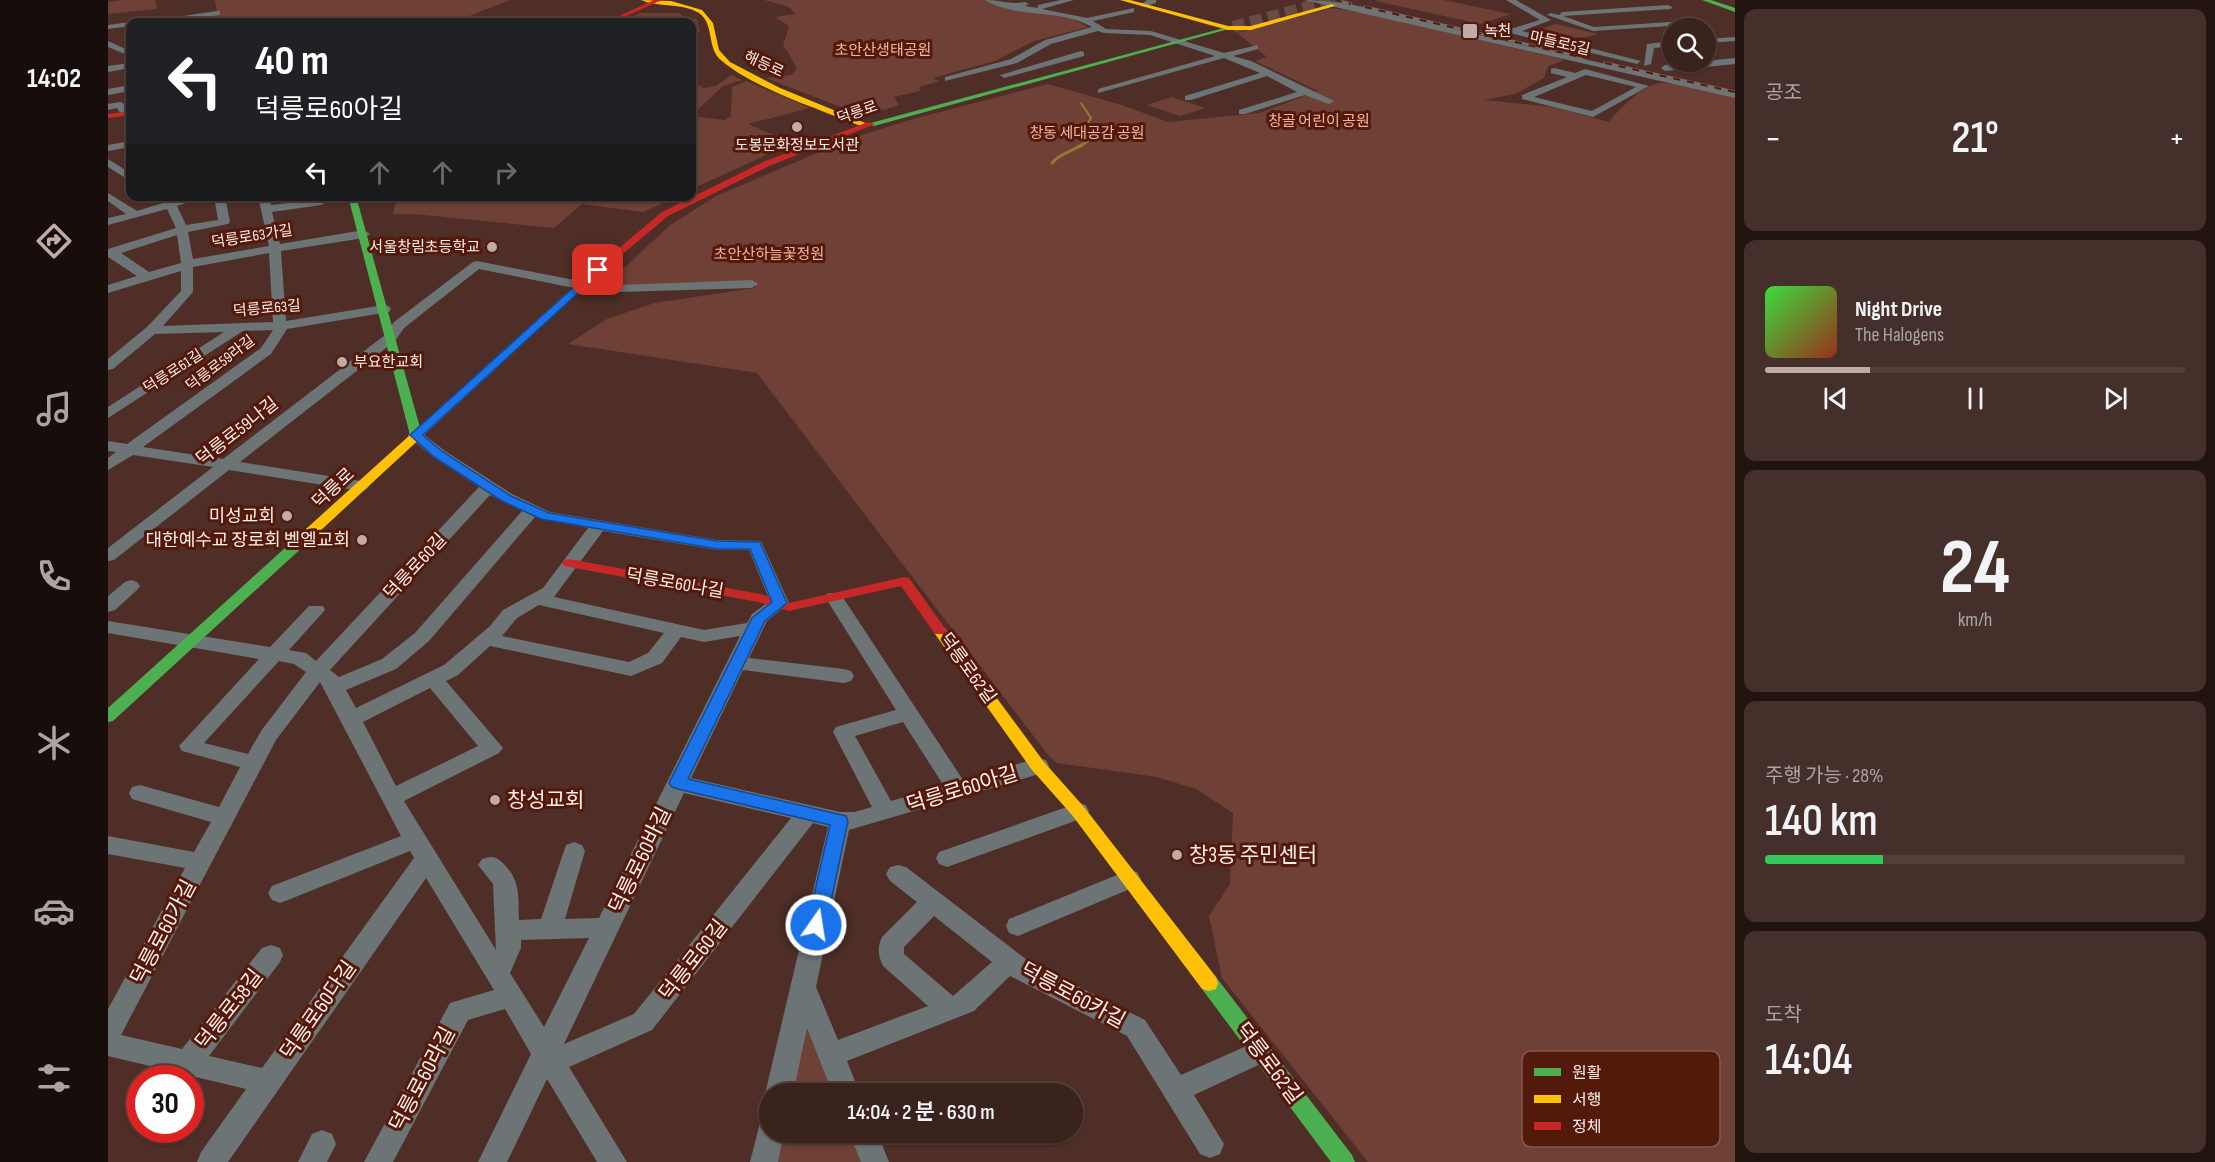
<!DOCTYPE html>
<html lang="ko">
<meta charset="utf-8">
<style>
:root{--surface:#3a221d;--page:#452f2a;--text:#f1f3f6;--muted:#aba4a4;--line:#543f3b;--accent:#c0aba6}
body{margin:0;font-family:"Sofia Sans Condensed","Noto Sans KR",sans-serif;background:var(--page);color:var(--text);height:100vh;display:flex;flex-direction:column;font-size:22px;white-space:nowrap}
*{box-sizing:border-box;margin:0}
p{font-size:20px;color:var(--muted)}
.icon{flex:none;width:33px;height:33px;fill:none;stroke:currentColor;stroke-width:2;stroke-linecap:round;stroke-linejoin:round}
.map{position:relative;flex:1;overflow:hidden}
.side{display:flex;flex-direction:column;gap:9px;padding:9px;background:#201310;width:480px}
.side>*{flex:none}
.top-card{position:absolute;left:18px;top:18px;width:570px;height:183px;border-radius:12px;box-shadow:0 2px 4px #0004,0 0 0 2px var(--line);background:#202124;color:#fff;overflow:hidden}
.controls{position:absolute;left:1554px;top:18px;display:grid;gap:12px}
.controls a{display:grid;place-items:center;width:54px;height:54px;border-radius:50%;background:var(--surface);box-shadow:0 2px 4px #0004,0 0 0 2px var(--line);font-size:30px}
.speed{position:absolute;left:18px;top:1065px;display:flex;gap:12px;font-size:30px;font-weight:700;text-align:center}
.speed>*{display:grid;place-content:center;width:78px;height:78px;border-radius:50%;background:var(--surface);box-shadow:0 2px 4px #0004,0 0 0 2px var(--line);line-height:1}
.speed .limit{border:9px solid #d22;background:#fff;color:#111}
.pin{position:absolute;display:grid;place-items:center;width:51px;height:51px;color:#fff;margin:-26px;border-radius:12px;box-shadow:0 3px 9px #0006}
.me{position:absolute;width:66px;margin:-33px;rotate:13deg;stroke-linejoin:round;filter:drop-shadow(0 0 4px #0008)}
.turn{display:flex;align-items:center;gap:21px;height:126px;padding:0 30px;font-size:27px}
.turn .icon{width:78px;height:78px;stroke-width:2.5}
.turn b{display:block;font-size:42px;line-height:51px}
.lanes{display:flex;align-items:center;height:57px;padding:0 30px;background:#0003;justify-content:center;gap:30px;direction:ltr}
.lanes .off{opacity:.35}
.big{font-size:45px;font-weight:600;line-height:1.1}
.side .widget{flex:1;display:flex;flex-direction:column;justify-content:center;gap:9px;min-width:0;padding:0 21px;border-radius:12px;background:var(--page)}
.side .dial{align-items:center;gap:0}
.dial b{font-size:78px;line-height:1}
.song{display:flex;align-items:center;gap:18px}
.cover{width:72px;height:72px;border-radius:9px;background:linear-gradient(135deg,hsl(120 70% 55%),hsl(10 70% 35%))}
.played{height:6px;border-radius:3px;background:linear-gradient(90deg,var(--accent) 25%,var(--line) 25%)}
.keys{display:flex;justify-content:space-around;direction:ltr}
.heat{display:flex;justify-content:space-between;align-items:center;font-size:33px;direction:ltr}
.charge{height:9px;border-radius:4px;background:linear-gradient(90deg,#34c759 28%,var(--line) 0)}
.trip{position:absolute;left:651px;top:1083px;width:324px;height:60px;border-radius:30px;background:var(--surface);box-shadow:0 2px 4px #0004,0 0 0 2px var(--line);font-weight:600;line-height:60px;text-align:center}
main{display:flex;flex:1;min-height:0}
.dock{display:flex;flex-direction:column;width:108px;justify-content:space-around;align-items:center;background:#170e0c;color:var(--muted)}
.dock .icon{width:42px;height:42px}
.dock .selected{color:var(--accent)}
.dock b{font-size:27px;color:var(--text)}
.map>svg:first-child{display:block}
.green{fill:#6f4035}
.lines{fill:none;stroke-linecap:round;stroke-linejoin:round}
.stream-far1{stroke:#907b35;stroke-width:2}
.stream{stroke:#907b35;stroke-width:3}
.secondary-tunnel{stroke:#684b44;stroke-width:12;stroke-dasharray:12 6;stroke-linecap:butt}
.street{fill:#6d7475;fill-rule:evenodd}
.fast{fill:#4caf50;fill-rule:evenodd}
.slow{fill:#ffc107;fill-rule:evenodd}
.jam{fill:#c62828;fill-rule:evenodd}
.rail-casing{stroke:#756f6d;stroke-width:3}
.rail{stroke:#53190b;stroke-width:2;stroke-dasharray:7;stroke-linecap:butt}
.route{fill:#1a73e8;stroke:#114b97;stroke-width:1.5}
.poi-dot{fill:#c0aba6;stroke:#53190b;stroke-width:2}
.labels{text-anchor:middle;stroke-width:6;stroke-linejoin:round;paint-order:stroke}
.far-poi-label{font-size:15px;fill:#feeeea;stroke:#53190b;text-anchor:start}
.far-street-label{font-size:15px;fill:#feeeea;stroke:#53190b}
.far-park-label{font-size:15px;fill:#f3b4a4;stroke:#53190b}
.street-label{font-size:18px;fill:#feeeea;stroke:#53190b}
.poi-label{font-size:18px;fill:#feeeea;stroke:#53190b;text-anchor:end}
.near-street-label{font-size:21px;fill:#feeeea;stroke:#53190b}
.near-poi-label{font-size:21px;fill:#feeeea;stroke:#53190b;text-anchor:start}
.key{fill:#53190b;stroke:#86594e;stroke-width:1.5}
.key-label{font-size:16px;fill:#feeeea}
</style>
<main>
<nav class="dock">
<b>14:02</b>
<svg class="icon selected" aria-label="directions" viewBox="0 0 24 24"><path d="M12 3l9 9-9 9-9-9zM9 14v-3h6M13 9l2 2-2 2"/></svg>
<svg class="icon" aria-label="music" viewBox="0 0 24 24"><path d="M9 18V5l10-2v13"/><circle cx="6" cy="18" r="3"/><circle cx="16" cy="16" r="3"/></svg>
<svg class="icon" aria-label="phone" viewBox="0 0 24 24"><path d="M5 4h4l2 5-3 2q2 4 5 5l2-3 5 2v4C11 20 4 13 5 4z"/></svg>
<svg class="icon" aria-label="climate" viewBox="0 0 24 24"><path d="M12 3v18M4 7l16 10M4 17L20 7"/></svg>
<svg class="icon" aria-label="car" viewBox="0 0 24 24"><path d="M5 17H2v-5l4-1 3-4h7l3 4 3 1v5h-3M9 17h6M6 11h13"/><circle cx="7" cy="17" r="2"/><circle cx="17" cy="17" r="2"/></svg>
<svg class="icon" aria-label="filters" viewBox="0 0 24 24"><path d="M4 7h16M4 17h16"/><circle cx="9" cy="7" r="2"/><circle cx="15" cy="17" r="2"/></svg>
</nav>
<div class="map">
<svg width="1627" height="1162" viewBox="0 0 1627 1162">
<rect width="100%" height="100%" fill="#4e2e27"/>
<!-- green -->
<path class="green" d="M16 0H47L49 9 0 14V2Z
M107 0H402L351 20 360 22H94L92 17 109 13Z
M656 0H887L963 18 980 27 926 41 887 61 825 78 832 81 811 87 812 91 786 97 791 105 776 110 743 111 658 78 683 75 689 69 680 52 675 46 681 26 667 17 687 14 681 7Z
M1271 0H1335L1403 14 1373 24 1267 1Z
M1224 8 1257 13 1457 60 1440 66 1436 78 1407 94 1376 100 1445 107 1501 122C1511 109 1536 84 1553 83 1576 82 1604 92 1627 97V1162H1260L1114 978 1101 916 1122 884 1125 813 1088 789 1049 777 949 763 940 755 649 373 460 344 499 319 546 303 647 288V281L543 286 499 284 561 226 608 196 747 137 805 119 940 84 1014 105 1060 122 1151 113 1210 91 1147 61 1159 57 1129 33Z
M532 13H572L576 19H589L592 32 584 33V22H514Z
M1448 24 1490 34C1468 41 1447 37 1424 32Z
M623 75 634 80 615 86 584 115V81L596 88 608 86Z
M638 81 702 108 640 124 684 143 584 189V116L617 120 623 116 624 87Z
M1064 97 1097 108 1072 116 1038 105Z
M289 197V196L568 197 535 212 474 204 446 228 306 214H285Z
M695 998 735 1093H674Z
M666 1132 751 1133 763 1162H660Z"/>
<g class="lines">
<!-- stream-far1 -->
<path class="stream-far1" d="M973 103 983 118 980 123 981 128"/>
<!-- stream -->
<path class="stream" d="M981 127 983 134
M944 163C955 150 972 151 983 137"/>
<!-- secondary-tunnel -->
<path class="secondary-tunnel" d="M1125 27 1226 0"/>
<!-- street -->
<path class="street" d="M877 0C892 0 903 5 917 2L921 4 917 6 930 8V5L953 0H966L934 9 979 18 1026 8V12L985 21 998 29 1043 31 1116 53 1150 45V49L1125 56 1143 61 1226 101 1221 104 1197 95 1137 114H1131V110L1189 92 1159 76 1083 100H1077V96L1152 73 1116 58 990 93V89L1107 56 1042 35 996 33 990 31 943 44 909 63 837 81V77L903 59 937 40 984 27C952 8 908 19 877 0Z
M1040 0H1048V3L1035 7 1031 5Z
M1196 0C1246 0 1313 21 1363 33 1450 54 1539 73 1627 92V98Z
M1398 0H1408L1443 20 1414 31 1533 61 1529 64 1402 33V29L1432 20Z
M1560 5 1564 7 1563 9 1455 16 1486 27 1592 20 1596 22 1592 24 1485 31 1439 15 1443 13 1451 15 1454 12Z
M109 11H112V15L54 22H35Z
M22 22H25H22V26L0 29V25Z
M1627 37V41L1598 43V39Z
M0 41 22 51V56L0 47Z
M1564 41V46L1546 48 1543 64 1536 66 1539 44Z
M973 51 976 52V56L896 78 892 75Z
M1627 58V64L1557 71 1553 68 1557 65Z
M22 63V68L0 72V66Z
M1446 68 1467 73 1477 69 1541 86 1485 117 1414 99V95L1459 77 1443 73V69ZM1478 75 1528 87 1484 111 1426 97Z
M22 85V91L0 95V89Z
M12 102 15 103 22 114 20 116H14L9 108 0 110V104Z
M22 141V147L0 151V145Z
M0 159 22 173V181L0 167Z
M0 193 29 211 55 203 48 196H60L65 201 80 196H99L69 206 78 225 110 220 106 196H117L122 222 120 224 80 232 85 259 161 246 150 196H161L163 205 213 199 219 202 213 205 164 212 172 244 256 230 262 234 256 238 173 251 178 321 276 305 281 306 283 309 281 312 179 329 163 354 35 447 115 459 277 335 286 322 365 262 369 261 461 279 511 285 644 280 650 284 644 288 511 292 461 287 371 269 296 328 287 341 132 462 253 481 259 483 261 486 259 489 253 491 121 470 6 560 0 561V548L105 467 25 455 0 470V458L8 452 0 451V441L19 444 153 348 165 330 135 331 0 418V407L116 332 47 334 5 369 0 370V359L39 327 73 291V271L0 293V285L29 276 0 257V249L68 228 59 209 0 225V218L18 214 0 201ZM69 235 73 263 41 272 13 253ZM161 253 165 322 55 326 85 292V267Z
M308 430 313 432 337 451 404 494 442 512 609 540 653 541 681 603 659 621 641 658 736 669 743 671 746 676 743 681 736 683 635 670 583 778 732 812H746L764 807 725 732 728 727 788 710 717 597 720 593H732L855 780 930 758 938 760 941 766 938 772 741 830 708 987 730 1040 820 1006 775 966C770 956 769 947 774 937L809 902 782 881 778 874 782 867 790 865 798 867 923 963 1037 1020 1073 1075 1152 1040 1161 1044 1165 1052 1161 1060 1086 1095 1116 1144 1112 1154 1102 1158 1092 1154 1019 1036 902 976 866 1011 739 1061 752 1094H725L699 1028 685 1094H662L661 1103 657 1094 720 827 705 823 544 1030 461 1067 519 1162H489L439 1079 399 1162H370L423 1054 397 1009 360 1020 285 1162H256L342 1003 386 990 318 878 120 1162H89L93 1152 138 1089 0 1056V1009L77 868 0 854V836L86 852 103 822 24 799 21 793 24 787 32 785 111 807 132 767 74 751 71 746 151 659 0 633V621L162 647 201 606H215L217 610 181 650 198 653 208 661 371 487 325 457 303 438 300 435 303 432ZM382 495 414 511 307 633 274 659 231 677 222 670ZM427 517 480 528 435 588 395 610 382 626 336 665 248 708 238 690 288 669 321 641ZM495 531 609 550H641L662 601 644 614 639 623 596 630 446 597ZM431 605 556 633 540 653 521 662 394 636 409 618ZM632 636 491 918 457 919 477 851 474 845 466 842 458 845 433 919 411 920C410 896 413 882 396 864 389 857 384 855 374 859L370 865 385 884 388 950 296 801 391 753 395 748 338 681 350 675 382 646 523 676 554 663 573 637 596 642ZM171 661 186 664 198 672 153 731 140 754 96 743ZM212 682 293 836 164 886 160 893 164 900 172 903 180 900 302 851 306 858 154 1068 101 1056 172 962 175 955 172 948 163 945 154 948 74 1049 13 1035 168 740ZM322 688 370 746 288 786 255 722ZM795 722 836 786 783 801 747 736ZM576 793 683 818 526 1014 456 1044ZM826 916 884 962 845 996 796 954V947ZM481 938 436 1027 402 973 413 948V940Z
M23 580 29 582 32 586 29 590 7 610 0 612V596L17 582Z
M970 803 978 805 981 811 978 817 839 867 831 864 828 858 831 852Z
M1021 870 1029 872 1033 879 1029 886 910 936 901 933 898 926 901 919Z
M662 1119V1132H676L670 1162H642L652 1123Z
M214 1130 224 1134 228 1144 219 1162H190L204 1134Z
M741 1132H769L781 1162H753Z"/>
<!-- fast -->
<path class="fast" d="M1594 0H1603L1627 8V12Z
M1123 26 1128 27 766 126 759 124Z
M240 196H248L314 435 312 437 308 438 302 435Z
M193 537 198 538 199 541 198 544 5 721 0 722V708L188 538Z
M1101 975 1108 977 1244 1155 1247 1162H1223L1094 989 1092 983 1094 977Z"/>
<!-- slow -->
<path class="slow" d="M533 0 563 1 594 10 605 23 611 50 622 62 672 88 762 125 755 127C714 110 647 89 614 61 598 49 607 24 591 13 573 2 550 8 533 0Z
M1012 0H1022L1120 26H1143L1224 4 1227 6 1143 30H1120Z
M481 273 489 275 198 544H188L187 541 188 538Z
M832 626 837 628 936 762 976 807 1108 977 1110 983 1108 989 1101 991 1094 989 964 815 924 770 827 634 825 631 827 628Z"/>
<!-- jam -->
<path class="jam" d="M546 0H554L505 22H498Z
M22 111V115L0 118V114Z
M760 122 767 124 661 166 560 216 487 277 479 275 554 212 655 162Z
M461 559 652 594 681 603 796 577 801 578 839 631 837 634H827L793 586 681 611 650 602 456 566 454 563 456 560Z"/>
<defs>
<path id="rail" d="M1227 0 1243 4
M1257 7 1477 58
M1497 63 1627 92"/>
</defs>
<!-- rail casing -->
<use href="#rail" class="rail-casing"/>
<!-- rail -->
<use href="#rail" class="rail"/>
</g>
<!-- route -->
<path class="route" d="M487 268 495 270 315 435 335 452 403 496 441 513 609 541 652 542 679 603 657 621 580 779 738 816 740 821 718 925 715 930 708 932 702 930 699 925 722 825 570 789 564 787 561 783 644 618 664 602 642 549H609L433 519 394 501 326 457 302 435Z"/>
<!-- markers -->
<g class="poi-dot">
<rect x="1354" y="23" width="16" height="16" rx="3"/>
<circle cx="689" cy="127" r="6"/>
<circle cx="384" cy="247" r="6"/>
<circle cx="234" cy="362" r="6"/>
<circle cx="179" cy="516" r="6"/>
<circle cx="254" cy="540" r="6"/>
<circle cx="387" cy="800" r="6"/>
<circle cx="1069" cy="855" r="6"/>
</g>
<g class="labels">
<!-- far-poi labels -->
<g class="far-poi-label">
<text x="1376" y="36">녹천</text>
<text x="689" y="150" text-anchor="middle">도봉문화정보도서관</text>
<text x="372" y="252" text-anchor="end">서울창림초등학교</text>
<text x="246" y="367">부요한교회</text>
</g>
<!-- far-street labels -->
<g class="far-street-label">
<text transform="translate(1452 43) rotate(13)" y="5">마들로5길</text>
<text transform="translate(656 64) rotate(25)" y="5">해등로</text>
<text transform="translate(749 112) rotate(-19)" y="5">덕릉로</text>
<text transform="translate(144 236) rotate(-9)" y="5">덕릉로63가길</text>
<text transform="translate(159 308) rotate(-5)" y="5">덕릉로63길</text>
<text transform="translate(112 363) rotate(-37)" y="5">덕릉로59라길</text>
<text transform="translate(65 371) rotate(-33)" y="5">덕릉로61길</text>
</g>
<!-- far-park labels -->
<g class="far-park-label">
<text x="775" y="55">초안산생태공원</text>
<text x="1211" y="126">창골 어린이 공원</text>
<text x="979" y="138">창동 세대공감 공원</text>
<text x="661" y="259">초안산하늘꽃정원</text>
</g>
<!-- street labels -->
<g class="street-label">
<text transform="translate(129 431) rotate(-38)" y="6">덕릉로59나길</text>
<text transform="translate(225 488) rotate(-43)" y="6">덕릉로</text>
<text transform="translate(307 566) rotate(-47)" y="6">덕릉로60길</text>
<text transform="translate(567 583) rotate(10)" y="6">덕릉로60나길</text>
<text transform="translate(860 668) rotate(54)" y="6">덕릉로62길</text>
</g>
<!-- poi labels -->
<g class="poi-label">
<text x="167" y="522">미성교회</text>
<text x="242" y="546">대한예수교 장로회 벧엘교회</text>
</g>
<!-- near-street labels -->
<g class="near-street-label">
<text transform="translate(854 789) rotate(-17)" y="7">덕릉로60아길</text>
<text transform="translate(532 860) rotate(-64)" y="7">덕릉로60바길</text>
<text transform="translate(55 932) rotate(-62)" y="7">덕릉로60가길</text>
<text transform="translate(585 960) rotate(-52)" y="7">덕릉로60길</text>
<text transform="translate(965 995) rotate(28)" y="7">덕릉로60카길</text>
<text transform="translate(121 1009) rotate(-52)" y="7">덕릉로58길</text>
<text transform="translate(210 1010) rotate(-55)" y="7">덕릉로60다길</text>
<text transform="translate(1161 1063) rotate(53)" y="7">덕릉로62길</text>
<text transform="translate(314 1079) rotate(-62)" y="7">덕릉로60라길</text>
</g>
<!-- near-poi labels -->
<g class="near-poi-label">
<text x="399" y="807">창성교회</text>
<text x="1081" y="862">창3동 주민센터</text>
</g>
</g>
<!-- legend -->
<rect x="1414" y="1051" width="198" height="96" rx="9" class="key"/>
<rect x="1426" y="1068" width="27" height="8" fill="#4caf50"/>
<rect x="1426" y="1095" width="27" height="8" fill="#ffc107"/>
<rect x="1426" y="1122" width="27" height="8" fill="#c62828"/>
<g class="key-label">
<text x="1464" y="1078">원활</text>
<text x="1464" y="1105">서행</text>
<text x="1464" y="1132">정체</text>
</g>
</svg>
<div class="controls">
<a><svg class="icon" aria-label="search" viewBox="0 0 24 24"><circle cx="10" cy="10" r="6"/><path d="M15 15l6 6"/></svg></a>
</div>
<div class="speed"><div class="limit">30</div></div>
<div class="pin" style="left:490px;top:270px;background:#d93025"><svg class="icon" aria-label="arrive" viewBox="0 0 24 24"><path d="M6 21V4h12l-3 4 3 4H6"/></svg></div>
<svg class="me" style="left:708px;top:925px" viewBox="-20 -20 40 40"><circle r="17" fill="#1a73e8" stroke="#fff" stroke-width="3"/><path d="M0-11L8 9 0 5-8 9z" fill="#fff"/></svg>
<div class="trip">14:04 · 2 분 · 630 m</div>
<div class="top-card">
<div class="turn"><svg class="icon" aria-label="left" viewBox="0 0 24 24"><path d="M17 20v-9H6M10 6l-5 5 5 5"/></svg><div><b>40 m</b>덕릉로60아길</div></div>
<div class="lanes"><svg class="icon" aria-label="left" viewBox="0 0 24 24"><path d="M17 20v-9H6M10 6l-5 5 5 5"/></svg><svg class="icon off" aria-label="ahead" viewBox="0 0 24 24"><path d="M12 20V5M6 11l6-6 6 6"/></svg><svg class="icon off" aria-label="ahead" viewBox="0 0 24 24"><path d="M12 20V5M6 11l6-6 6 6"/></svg><svg class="icon off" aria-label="right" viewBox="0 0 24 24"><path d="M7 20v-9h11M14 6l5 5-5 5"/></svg></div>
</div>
</div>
<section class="side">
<div class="widget"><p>공조</p>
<div class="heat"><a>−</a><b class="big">21°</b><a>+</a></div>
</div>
<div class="widget">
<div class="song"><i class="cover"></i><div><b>Night Drive</b><p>The Halogens</p></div></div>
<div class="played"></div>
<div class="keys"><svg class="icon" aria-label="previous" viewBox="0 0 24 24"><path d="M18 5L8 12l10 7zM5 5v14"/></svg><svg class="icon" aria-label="pause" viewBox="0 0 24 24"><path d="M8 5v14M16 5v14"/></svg><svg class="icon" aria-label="next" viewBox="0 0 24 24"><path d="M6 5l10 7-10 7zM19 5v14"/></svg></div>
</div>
<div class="widget dial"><b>24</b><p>km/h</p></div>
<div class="widget"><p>주행 가능 · 28%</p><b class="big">140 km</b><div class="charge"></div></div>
<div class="widget"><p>도착</p><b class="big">14:04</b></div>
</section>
</main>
